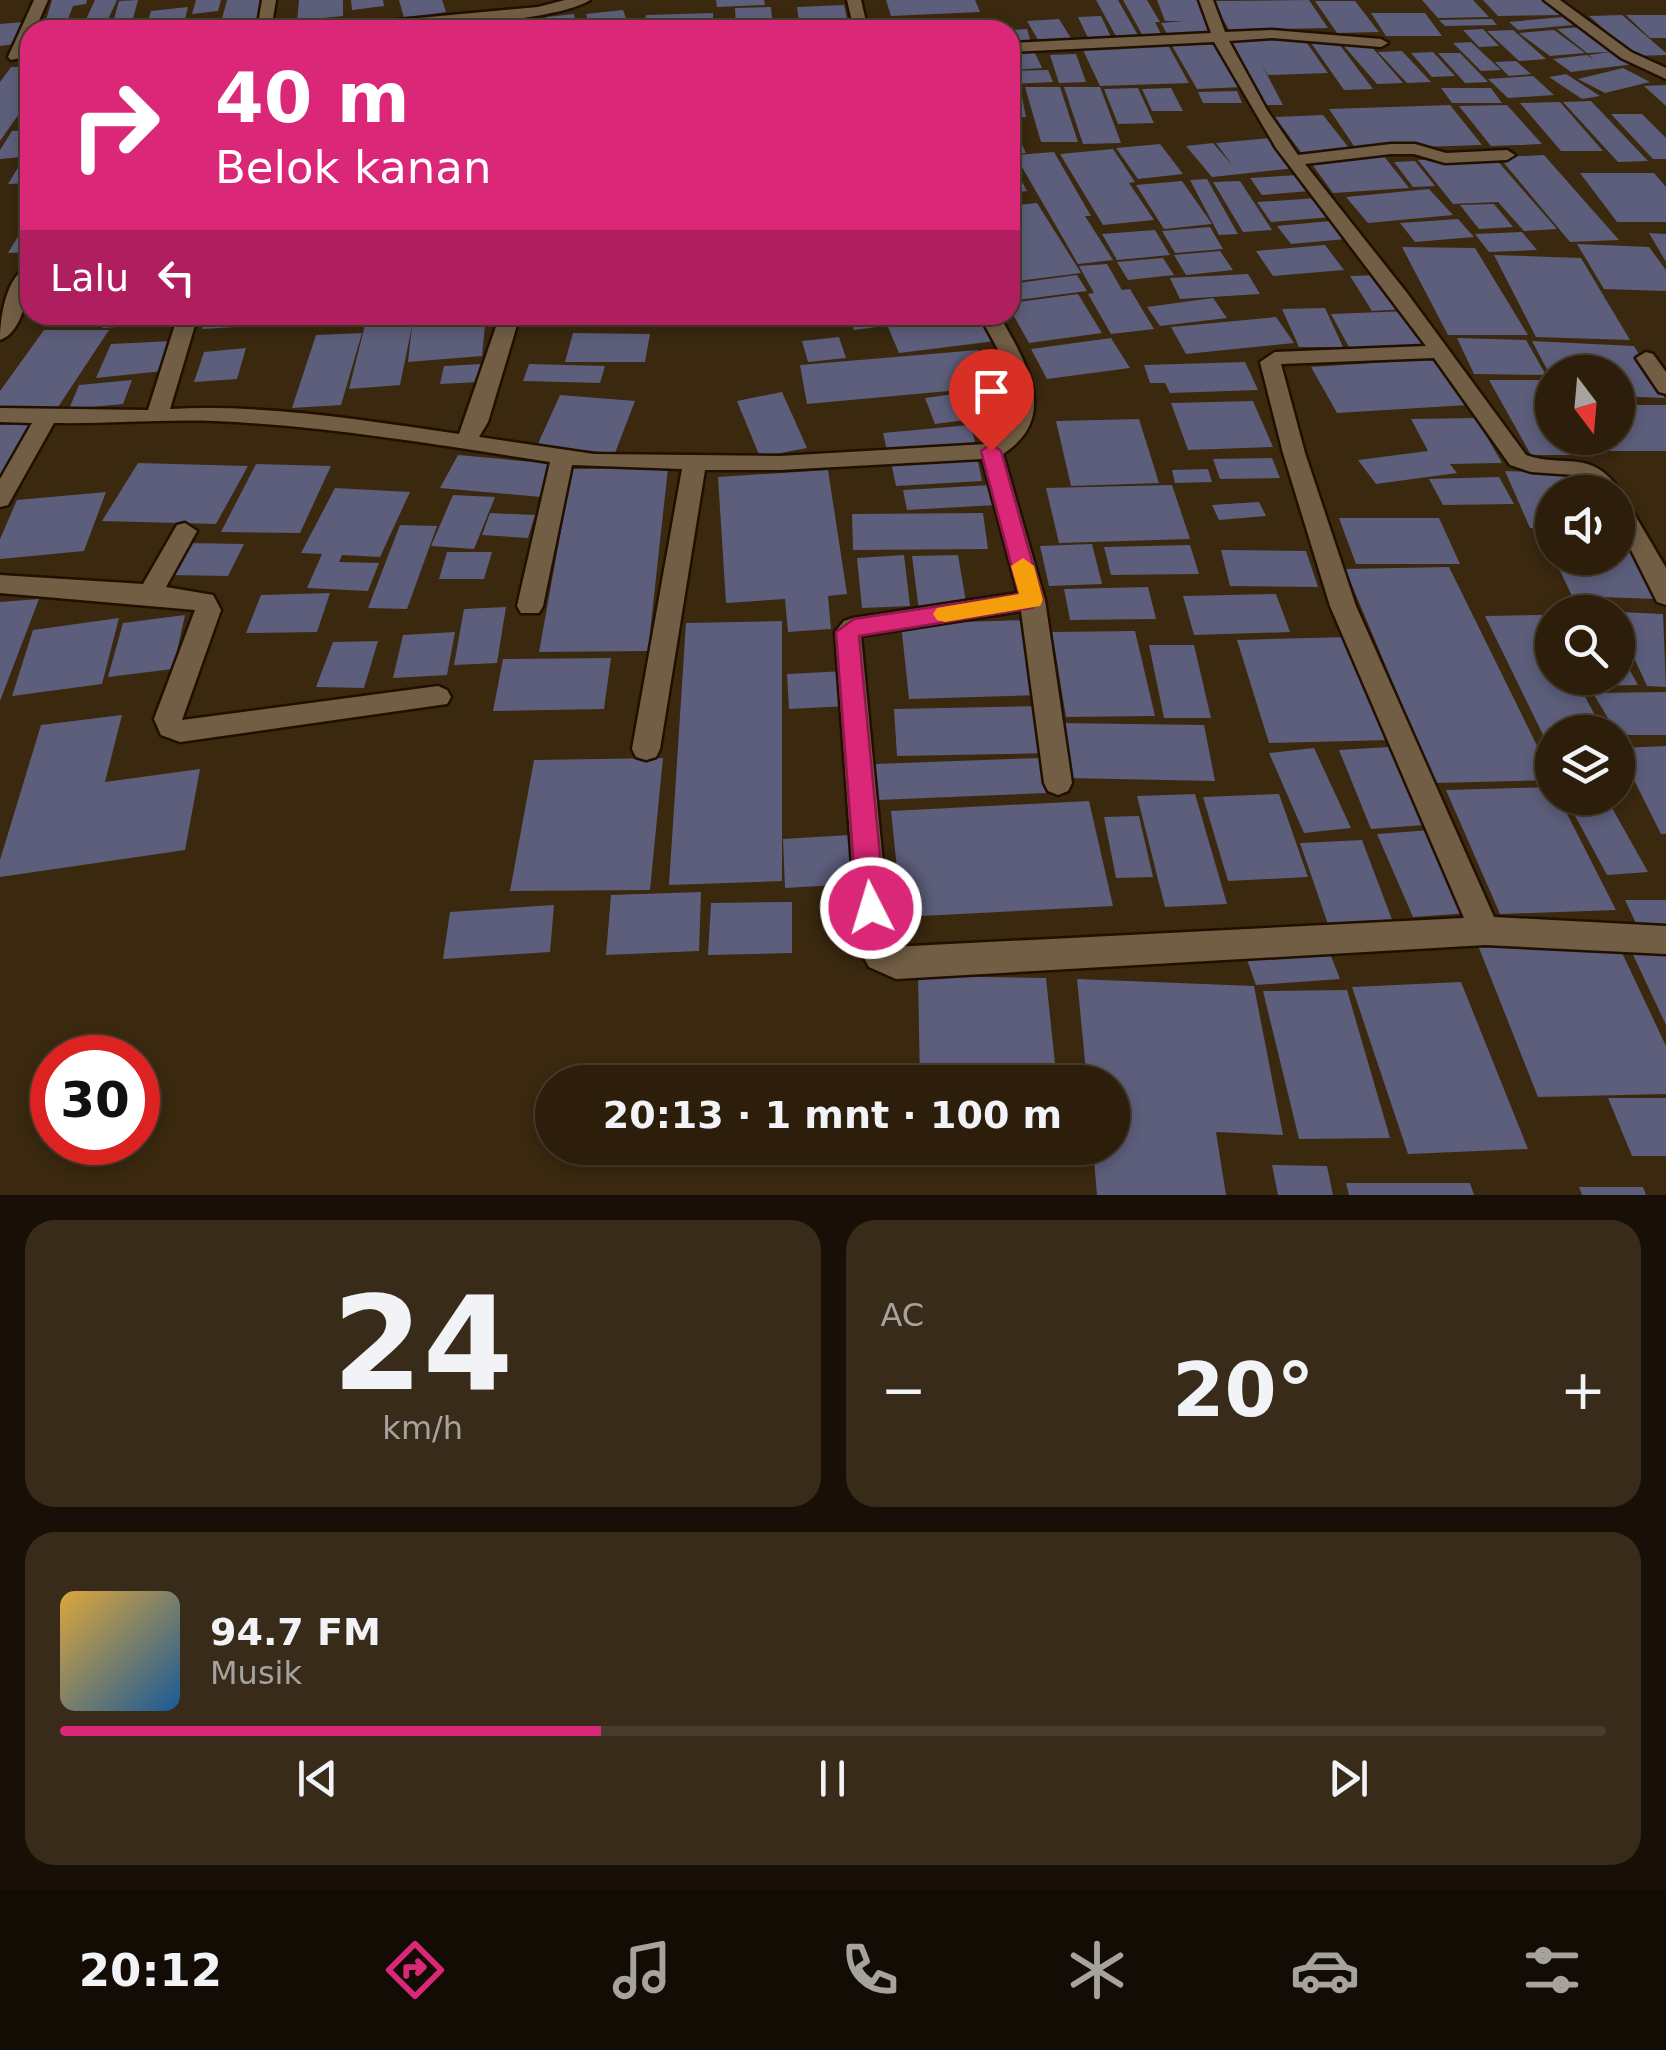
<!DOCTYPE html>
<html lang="id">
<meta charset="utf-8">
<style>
:root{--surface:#2c1e0b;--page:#382b19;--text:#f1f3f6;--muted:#a6a29d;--line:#483c2c;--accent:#db2777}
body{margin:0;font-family:"DejaVu Sans",sans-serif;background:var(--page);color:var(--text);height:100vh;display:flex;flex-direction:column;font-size:38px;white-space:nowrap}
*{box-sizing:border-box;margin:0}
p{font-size:32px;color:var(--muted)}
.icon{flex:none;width:55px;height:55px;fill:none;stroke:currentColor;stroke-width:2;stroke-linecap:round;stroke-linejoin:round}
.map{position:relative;height:1195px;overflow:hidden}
.side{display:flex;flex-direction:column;gap:25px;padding:25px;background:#181006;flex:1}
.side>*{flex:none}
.hud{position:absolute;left:20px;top:20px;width:1000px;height:305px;border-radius:30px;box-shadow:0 5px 15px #0003,0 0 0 2px var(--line);background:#db2777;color:#fff;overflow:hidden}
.needle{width:65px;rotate:164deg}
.buttons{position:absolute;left:1535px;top:355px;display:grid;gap:20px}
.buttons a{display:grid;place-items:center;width:100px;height:100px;border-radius:50%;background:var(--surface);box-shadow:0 5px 15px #0003,0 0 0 2px var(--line);font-size:50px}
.speed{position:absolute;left:30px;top:1035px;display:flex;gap:20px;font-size:50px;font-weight:700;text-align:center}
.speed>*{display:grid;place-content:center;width:130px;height:130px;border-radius:50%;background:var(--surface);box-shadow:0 5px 15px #0003,0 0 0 2px var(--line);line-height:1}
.speed .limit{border:15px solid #d22;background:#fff;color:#111}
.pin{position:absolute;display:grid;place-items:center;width:85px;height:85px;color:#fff;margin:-102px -42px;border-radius:50% 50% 50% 0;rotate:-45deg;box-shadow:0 0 10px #0007}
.pin .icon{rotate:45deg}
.me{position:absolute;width:110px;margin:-55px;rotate:355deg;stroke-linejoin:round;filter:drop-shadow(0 0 8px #0008)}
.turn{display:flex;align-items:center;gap:35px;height:210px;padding:0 30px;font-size:45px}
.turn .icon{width:130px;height:130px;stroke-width:2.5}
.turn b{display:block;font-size:70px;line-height:85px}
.then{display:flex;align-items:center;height:95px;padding:0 30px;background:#0003;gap:20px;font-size:38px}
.big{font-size:75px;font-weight:700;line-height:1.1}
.side .widget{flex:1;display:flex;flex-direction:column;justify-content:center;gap:15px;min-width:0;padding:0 35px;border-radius:30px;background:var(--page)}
.side .dial{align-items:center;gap:0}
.dial b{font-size:130px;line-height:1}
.song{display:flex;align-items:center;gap:30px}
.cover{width:120px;height:120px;border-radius:15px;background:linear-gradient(135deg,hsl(40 70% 55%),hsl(210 70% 35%))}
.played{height:10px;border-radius:5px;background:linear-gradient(90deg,var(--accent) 35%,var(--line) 35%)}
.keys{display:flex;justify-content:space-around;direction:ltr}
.heat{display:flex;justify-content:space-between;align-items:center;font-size:55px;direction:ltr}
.side .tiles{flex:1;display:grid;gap:25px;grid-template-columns:1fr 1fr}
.widget:last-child{grid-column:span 2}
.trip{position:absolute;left:535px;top:1065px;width:595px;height:100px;border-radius:50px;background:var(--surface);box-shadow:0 5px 15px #0003,0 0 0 2px var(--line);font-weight:700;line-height:100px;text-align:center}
.dock{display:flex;height:160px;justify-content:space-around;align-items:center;background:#120c04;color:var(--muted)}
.dock .icon{width:70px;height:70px}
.dock .on{color:var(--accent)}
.dock b{font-size:45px;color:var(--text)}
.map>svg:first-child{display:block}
.building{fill:#5c5e7b}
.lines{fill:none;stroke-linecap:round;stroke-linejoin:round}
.minor-casing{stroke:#211000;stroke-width:5}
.minor{fill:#725e45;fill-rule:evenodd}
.route{fill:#db2777;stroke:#8e194d;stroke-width:2.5}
.slow{fill:#f59e0b}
</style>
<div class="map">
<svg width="1666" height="1195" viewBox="0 0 1666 1195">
<rect width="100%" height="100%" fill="#3a280f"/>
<!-- building -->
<path class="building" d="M52 0H87L86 4 73 6 64 30H43Z
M95 0H117L103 30H81Z
M138 0 130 30H111L119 1Z
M196 0H221L218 11 192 14Z
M227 0H266L260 28 219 30Z
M299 0H343V16L297 21Z
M351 0H383L384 6 352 10Z
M399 0H442L446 12 404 18Z
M716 0H764L765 5 717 7Z
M886 0H975L980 12 891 16Z
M1096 0H1118L1139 37 1117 38Z
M1123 0H1147L1160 22H1155L1163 38H1144Z
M1157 0H1202L1211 21H1204L1214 38 1170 39 1161 23 1184 21H1165Z
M1309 0 1328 28 1229 30 1213 1Z
M1422 0H1473L1489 17 1438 18Z
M1483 0H1545L1560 15 1498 16Z
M1315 1H1355L1379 32 1337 33Z
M844 5 849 28 800 30 797 7Z
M188 7 183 28 145 30 151 11Z
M771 7 773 30H736L735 8Z
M623 10 630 30H591L586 14Z
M713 13V30H643L646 15Z
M1371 13H1425L1442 36H1386Z
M574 14 577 30H548L546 17Z
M1622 15 1666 53V55L1634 56 1589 16Z
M1626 15H1666V38H1650Z
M1101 16 1113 41 1090 42 1078 17Z
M1563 17 1573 25 1518 30 1509 22Z
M538 19 540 30H504L503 22Z
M1059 19 1074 43 1041 45 1027 21Z
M1492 19 1497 25 1445 26 1439 20Z
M24 22 15 44 0 46V24Z
M944 22 947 30H876L875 25Z
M1581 27 1615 52 1634 64 1571 72 1553 59 1587 55 1594 60 1589 55 1611 52 1587 53 1557 29Z
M1027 29 1032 46H1010V30Z
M1483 29 1499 46 1479 47 1463 30Z
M1513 30 1546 59 1519 61 1487 31Z
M1554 30 1585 53 1550 56 1519 33Z
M1302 36 1328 73 1268 75 1261 63 1283 105H1263L1226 37Z
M1309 40H1336L1373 89 1344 90Z
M1215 42 1243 87 1197 89 1171 44Z
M1471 42 1501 70 1481 71 1453 43Z
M1168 45 1189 83 1100 86 1082 48Z
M1370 45 1403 83 1377 84 1344 46Z
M1033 49 1042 68 1010 70V50Z
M1402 51 1431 82 1407 83 1378 52Z
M1433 52 1455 76 1432 77 1411 53Z
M1438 53H1460L1488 82 1465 83Z
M1076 54 1086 82 1059 83 1050 55Z
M1516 61 1531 74 1509 76 1495 62Z
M11 67H30V98L0 141V82Z
M1623 68 1650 82 1605 93 1578 79Z
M1048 70 1053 82 1010 84V71Z
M1566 74 1600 96 1582 99 1549 77Z
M1533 76 1554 95 1508 98 1488 79Z
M1666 85V106L1644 86Z
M1010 87H1020L1026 117H1010Z
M1025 87H1060L1078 142H1041Z
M1064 87H1100L1121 143 1083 144Z
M1138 88 1154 123 1118 124 1104 89Z
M1171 88 1183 111H1152L1142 89Z
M1441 88H1491L1502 103H1452Z
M1237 91 1242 103H1203L1198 92Z
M1591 101 1648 161 1618 162 1563 102Z
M1560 102 1603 151H1561L1520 103Z
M1450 105 1482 145 1356 149 1329 109Z
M1507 105 1542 144 1491 146 1459 106Z
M1611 114H1642L1666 138V159H1653Z
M1323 115 1353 153 1303 155 1275 117Z
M1010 128H1014L1026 153 1010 154Z
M30 130V142L21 157 0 159V150L12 131Z
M1271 138 1296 168 1212 177 1186 146 1213 143 1233 166 1216 143Z
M1160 144 1183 174 1138 179 1116 148Z
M30 148V183L8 184Z
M1113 149 1135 182 1129 183 1154 220 1103 225 1060 154Z
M1054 152 1091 216H1085L1113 260 1078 264 1015 155Z
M1383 155 1409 188 1333 193 1309 160Z
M1544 155 1619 240 1570 242 1499 157Z
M1494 157 1557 229 1524 231 1498 202 1453 204 1418 160Z
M1010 161 1018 174 1027 191 1010 193Z
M1415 161 1435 186 1413 187 1394 162Z
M1580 173H1654L1666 187V222H1617Z
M1298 175 1310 191 1262 195 1250 178Z
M1207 179 1238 234 1219 235 1190 180Z
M1182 181 1203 211 1212 224 1164 229 1136 185Z
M1240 181 1272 230 1243 232 1213 182Z
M1429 189 1453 215 1368 223 1346 197Z
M1318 198 1332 217 1271 222 1257 202Z
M1037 203 1081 273 1010 282V206Z
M1494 204 1513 227 1479 229 1460 205Z
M1458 219 1474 237 1415 242 1400 223Z
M1331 221 1346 239 1291 244 1277 226Z
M1210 227 1223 249 1175 253 1162 231Z
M22 230H30V252L8 253Z
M1155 230 1170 255 1117 260 1102 234Z
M1522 232 1537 250 1489 252 1475 234Z
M1649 233 1666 234V262Z
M1577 244 1649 247 1666 270V291L1604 289Z
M1325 245 1344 270 1273 276 1256 251Z
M1402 247 1475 248 1528 335H1448Z
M1220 251 1233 270 1186 275 1174 255Z
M1494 255 1581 258 1630 340 1536 337Z
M1163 258 1174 275 1128 280 1117 262Z
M1107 264 1122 290 1130 289 1154 329 1111 334 1088 294 1094 293 1079 266Z
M1248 274 1260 294 1180 299 1170 278Z
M1077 275 1087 291 1010 301V284Z
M1381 275 1405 309 1372 311 1350 276Z
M1078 294 1102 333 1029 343 1010 309V303Z
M1213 298 1227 318 1160 326 1147 307Z
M1325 308 1343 347H1299L1282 309Z
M1408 311 1429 346 1350 349 1331 314Z
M109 315H178L175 323 102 328Z
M207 315H269L266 325 202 329Z
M415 315H486L482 356 408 362 412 326 400 385 349 389 365 325 414 323Z
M569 315H636L635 319 568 320Z
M848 315H880L884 326 854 330Z
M883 315H983L996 341 899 353Z
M1276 317 1294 343 1186 354 1171 327Z
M44 330H109L58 407H0V391Z
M362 333 341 405 292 408 316 335Z
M573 333 650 334 645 362H565Z
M839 337 846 358 808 362 802 341Z
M1111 338 1130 368 1047 379 1031 349Z
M1457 338 1526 340 1546 375 1474 374Z
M173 341 163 371 96 378 111 344Z
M1532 341 1634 346 1665 398 1618 396V372H1552V379Z
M246 348 237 379 194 382 204 352Z
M978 350 992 387 807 404 800 365Z
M1437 359 1468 405 1337 413 1311 367Z
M1245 362 1258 390 1170 393 1165 383H1150L1144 365Z
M483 364 479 382 440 384 444 366Z
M529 364 605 366 600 383 523 381Z
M132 380 123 404 69 409 79 385Z
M1489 380H1544L1552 394V438H1579L1589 455H1531Z
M998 388 1010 414 935 424 925 398Z
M782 392 807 448 760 457 737 401Z
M560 395 635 401 615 453 537 446Z
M1253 401 1273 447 1188 450 1171 403Z
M1618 405H1666V451H1591L1582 438H1618Z
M1476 418 1502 463 1450 464 1457 473 1376 484 1358 460 1428 451 1411 419Z
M1139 419 1159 483 1071 486 1056 421Z
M34 423 5 478H0V425Z
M970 425 977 448 888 455 883 433Z
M458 455 555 464 541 497 440 488Z
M977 457 982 481 896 486 891 462Z
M1272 458 1280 478 1220 479 1213 459Z
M138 463 248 466 216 524 102 521Z
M256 464 331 466 300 533 221 532Z
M668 468 648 651 539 652 572 469Z
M1208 469 1212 482 1175 483 1172 470Z
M828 470 847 594 828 596 831 629 788 632 785 599 726 603 718 477Z
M1505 471 1584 474 1594 492H1552V529L1530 528Z
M1499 477 1514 504 1443 505 1429 479Z
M991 485 996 505 907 510 903 490Z
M1172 485 1190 539 1059 543 1046 488Z
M335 488 410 492 380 557 342 555 339 562 379 563 368 591 307 588 322 554 301 553Z
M106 492 84 551 0 559V539L17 500Z
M453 495 495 497 474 549 431 546Z
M1259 502 1266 516 1219 520 1212 505Z
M490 513 535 515 528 538 482 535Z
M983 513 988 549 853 550 852 514Z
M1339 518H1439L1460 564H1356Z
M400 525 437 526 407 609 368 608Z
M1618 534H1623L1657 599 1572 596 1554 558H1618Z
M185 543 244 544 228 576 168 575Z
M1092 544 1102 584 1049 586 1040 546Z
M1190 545 1199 574 1111 575 1104 547Z
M1221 550 1306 551 1318 587 1230 586Z
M447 552H492L484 579H439Z
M904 555 910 606 862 608 857 558Z
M958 555 967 608 919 611 912 556Z
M1449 567 1552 776V780L1435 783 1345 569Z
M1148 587 1156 619 1070 620 1064 589Z
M330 593 317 632 246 633 261 595Z
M1276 594 1290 632 1194 635 1183 596Z
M39 599 0 701V602Z
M506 607 497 663 454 665 464 609Z
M1618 612 1663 614 1666 687 1647 686 1618 623Z
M185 615 173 669 108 677 123 623Z
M1542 615 1552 635V678H1575L1604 732H1552V743H1547L1485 616Z
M119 618 102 684 12 696 33 630Z
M1028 620 1043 695 909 699 901 624Z
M782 621V881L669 885 686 623Z
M1135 631 1155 716 1066 717 1052 632Z
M455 632 447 675 393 678 403 635Z
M1349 637 1391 740 1269 743 1237 640Z
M378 641 364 688 316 687 333 642Z
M1149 645H1194L1211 718H1164Z
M1618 649 1638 685 1584 686 1579 678H1618Z
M611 658 604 709 493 711 503 659Z
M845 671 848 706 789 709 787 674Z
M1666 692V735H1618L1593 693Z
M1044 706 1052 753 897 756 894 709Z
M122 715 105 782 200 769 185 850 0 877V860L41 725Z
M1059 723 1204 725 1215 781 1066 778Z
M1666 746V834H1661L1618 748Z
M1389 747 1424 825 1371 829 1339 750Z
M1314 748 1351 828 1304 833 1269 753Z
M663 758 650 890 510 891 534 760Z
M1040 758 1046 793 878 800 875 764Z
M1552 787V798H1559L1616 910 1500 914 1446 790Z
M1195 794 1227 904 1165 907 1137 796Z
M1279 794 1308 877 1228 881 1203 797Z
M1607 799 1648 872 1607 875 1567 801Z
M1089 801 1113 906 902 917 891 811Z
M1139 816 1153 877 1116 878 1104 817Z
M1431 830 1469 913 1413 917 1377 834Z
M849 835 854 884 785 888 783 839Z
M1362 840 1394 925 1329 927 1300 843Z
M701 892 699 951 606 955 611 895Z
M1625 900H1666V936H1642Z
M792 902V953L708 955 711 903Z
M554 905 550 952 443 959 450 912Z
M1616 940 1666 1046V1094L1538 1097 1477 943Z
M1628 944H1666V1025Z
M1327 946 1340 979 1256 985 1244 951Z
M918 976 1046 978 1057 1082H920Z
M1077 979 1254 986 1283 1135 1216 1132 1226 1195H1097L1093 1148H1112V1082H1087Z
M1461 982 1528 1149 1408 1154 1352 987Z
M1347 990 1390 1138 1299 1139 1263 991Z
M1608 1098H1666V1156H1632Z
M1272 1165 1327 1166 1333 1195H1278Z
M1346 1183H1470L1474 1195H1349Z
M1579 1187H1643L1646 1195H1582Z"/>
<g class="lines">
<defs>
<path id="minor" d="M34 0H48L35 30H30L24 57 11 60 8 57Z
M262 0H276L271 30H257Z
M565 0H590C552 25 378 30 326 30L333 26 538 7Z
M847 0H861L868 30H854Z
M1199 0H1213L1225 32 1272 30 1381 39 1388 43 1381 47 1272 38 1229 41 1267 110 1298 155 1391 144H1415L1446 153 1507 150 1515 155 1507 160 1445 163 1414 154H1391L1305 164 1407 293 1526 455C1566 469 1591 447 1621 492L1618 497V492H1597L1575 475 1531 472 1510 465 1434 358 1281 364 1305 453 1356 606 1494 917 1666 926V954L1485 945 896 979 869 967 858 947 835 632 844 621 853 618 1018 593 982 459 780 470H705L660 749 656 757 646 760 636 757 632 749 682 469 572 465 543 606 539 613H521L517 606 550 462C439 445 328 426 215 421 162 419 108 424 54 423L8 505 0 507V479L32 423 0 422V408L148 410 178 315H198L170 409C267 404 363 420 459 434L500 315H520L488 422 479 437 594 454 780 456 986 444C1039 411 1002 357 979 315H999C1025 361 1061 416 1003 454L1045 600 1072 783 1068 791 1058 795 1048 791 1044 783 1021 611 861 636 891 947 1464 918 1330 606 1283 453 1260 362 1275 352 1426 346 1276 148 1214 42 1010 52 1011 43 1211 33Z
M1544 0H1560L1631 52 1666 68V79L1621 58Z
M30 265C30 287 24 332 0 340 0 317 6 275 30 265Z
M1646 352 1653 354 1666 372V394L1659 392 1636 358Z
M1618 498 1626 500 1666 568V605L1657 602 1618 524Z
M185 523 197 531 166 587 213 595 221 610 182 720 438 686 447 690 451 697 447 704 180 742 161 735 154 719 195 610 0 593V575L143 584 177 525Z"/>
</defs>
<!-- minor casing -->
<use href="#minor" class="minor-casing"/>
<!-- minor -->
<use href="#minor" class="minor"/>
</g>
<!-- route -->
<path class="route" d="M991 444 1001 451 1043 600 1032 608 859 636 885 908 881 917 871 920 861 917 857 908 836 632 854 619 1019 594 981 451Z"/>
<!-- slow -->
<path class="slow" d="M1023 558 1034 566 1043 600 1040 606 945 622 937 620 933 614 937 608 1019 594 1011 566Z"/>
</svg>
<div class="buttons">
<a><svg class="needle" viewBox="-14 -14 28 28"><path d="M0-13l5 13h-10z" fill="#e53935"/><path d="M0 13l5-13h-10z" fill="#a6a29d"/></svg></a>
<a><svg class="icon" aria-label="sound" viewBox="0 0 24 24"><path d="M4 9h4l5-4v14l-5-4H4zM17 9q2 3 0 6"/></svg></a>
<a><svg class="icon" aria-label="search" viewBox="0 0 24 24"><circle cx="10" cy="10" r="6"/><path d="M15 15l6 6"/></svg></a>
<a><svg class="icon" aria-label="layers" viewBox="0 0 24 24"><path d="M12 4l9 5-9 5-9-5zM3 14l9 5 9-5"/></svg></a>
</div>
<div class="speed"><div class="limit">30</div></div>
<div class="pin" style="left:991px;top:451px;background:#d93025"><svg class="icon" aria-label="arrive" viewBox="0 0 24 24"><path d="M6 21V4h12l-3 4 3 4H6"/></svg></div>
<svg class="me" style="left:871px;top:908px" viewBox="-20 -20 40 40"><circle r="17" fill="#db2777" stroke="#fff" stroke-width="3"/><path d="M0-11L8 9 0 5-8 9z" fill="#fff"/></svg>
<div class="trip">20:13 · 1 mnt · 100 m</div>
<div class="hud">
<div class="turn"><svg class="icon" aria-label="right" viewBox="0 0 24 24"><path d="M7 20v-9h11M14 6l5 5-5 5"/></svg><div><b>40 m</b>Belok kanan</div></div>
<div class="then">Lalu<svg class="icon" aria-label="left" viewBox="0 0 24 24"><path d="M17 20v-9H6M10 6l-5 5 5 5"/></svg></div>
</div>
</div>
<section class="side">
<div class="tiles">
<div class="widget dial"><b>24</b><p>km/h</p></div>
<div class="widget"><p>AC</p>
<div class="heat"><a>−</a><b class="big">20°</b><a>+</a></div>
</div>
<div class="widget">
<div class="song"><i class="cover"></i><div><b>94.7 FM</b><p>Musik</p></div></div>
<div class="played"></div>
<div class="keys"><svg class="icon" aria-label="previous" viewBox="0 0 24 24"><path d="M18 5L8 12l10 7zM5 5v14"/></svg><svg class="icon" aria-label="pause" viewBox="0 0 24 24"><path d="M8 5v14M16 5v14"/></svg><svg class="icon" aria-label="next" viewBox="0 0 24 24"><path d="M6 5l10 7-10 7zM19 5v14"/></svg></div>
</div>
</div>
</section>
<nav class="dock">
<b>20:12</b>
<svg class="icon on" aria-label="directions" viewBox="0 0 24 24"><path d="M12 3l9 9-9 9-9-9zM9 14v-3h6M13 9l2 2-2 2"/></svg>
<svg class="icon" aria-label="music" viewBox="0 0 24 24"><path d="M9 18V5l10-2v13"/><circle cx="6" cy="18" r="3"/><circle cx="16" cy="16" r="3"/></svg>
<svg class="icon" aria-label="phone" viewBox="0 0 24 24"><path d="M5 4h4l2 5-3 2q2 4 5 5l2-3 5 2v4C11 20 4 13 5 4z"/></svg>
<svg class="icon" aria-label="climate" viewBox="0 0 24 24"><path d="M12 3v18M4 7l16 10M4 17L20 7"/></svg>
<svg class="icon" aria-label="car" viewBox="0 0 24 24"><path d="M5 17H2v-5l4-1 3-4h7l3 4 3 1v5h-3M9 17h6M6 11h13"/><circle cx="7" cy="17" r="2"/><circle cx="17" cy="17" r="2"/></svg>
<svg class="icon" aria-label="filters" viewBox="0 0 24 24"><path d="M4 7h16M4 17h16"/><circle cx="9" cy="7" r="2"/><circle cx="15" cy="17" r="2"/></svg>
</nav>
